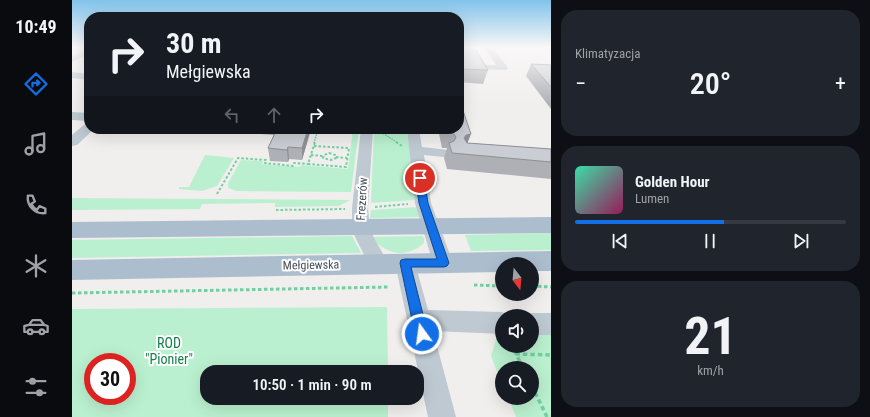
<!DOCTYPE html>
<html lang="pl">
<meta charset="utf-8">
<style>
:root{--surface:#171b24;--page:#20242c;--text:#f1f3f6;--muted:#9ea1a6;--line:#363941;--accent:#126fe6}
body{margin:0;font-family:"Roboto Condensed",sans-serif;background:var(--page);color:var(--text);height:100vh;display:flex;flex-direction:column;font-size:15px;white-space:nowrap}
*{box-sizing:border-box;margin:0}
p{font-size:13px;color:var(--muted)}
.icon{flex:none;width:22px;height:22px;fill:none;stroke:currentColor;stroke-width:2;stroke-linecap:round;stroke-linejoin:round}
.map{position:relative;flex:1;overflow:hidden}
.sheet{display:flex;flex-direction:column;gap:10px;padding:10px;background:#0d0f14;width:319px}
.sheet>*{flex:none}
.hud{position:absolute;left:12px;top:12px;width:380px;height:122px;border-radius:16px;box-shadow:0 4px 16px #0002;background:#171b24;color:var(--text);overflow:hidden}
.needle{width:26px;rotate:164deg}
.fabs{position:absolute;left:423px;top:257px;display:grid;gap:8px}
.fabs a{display:grid;place-items:center;width:44px;height:44px;border-radius:50%;background:var(--surface);box-shadow:0 4px 16px #0002;font-size:20px}
.speed{position:absolute;left:12px;top:353px;display:flex;gap:8px;font-size:20px;font-weight:700;text-align:center}
.speed>*{display:grid;place-content:center;width:52px;height:52px;border-radius:50%;background:var(--surface);box-shadow:0 4px 16px #0002;line-height:1}
.speed .limit{border:6px solid #d22;background:#fff;color:#111}
.pin{position:absolute;display:grid;place-items:center;width:34px;height:34px;color:#fff;margin:-17px;border:2px solid #fff;border-radius:50%;box-shadow:0 1px 4px #0007}
.me{position:absolute;width:44px;margin:-22px;rotate:346deg;stroke-linejoin:round;filter:drop-shadow(0 0 3px #0008)}
.turn{display:flex;align-items:center;gap:14px;height:84px;padding:0 16px;font-size:18px}
.turn .icon{width:52px;height:52px;stroke-width:2.5}
.turn b{display:block;font-size:28px;line-height:34px}
.lanes{display:flex;align-items:center;height:38px;padding:0 16px;background:#0003;justify-content:center;gap:20px;direction:ltr}
.lanes .off{opacity:.35}
.big{font-size:30px;font-weight:600;line-height:1.1}
.sheet .tile{flex:1;display:flex;flex-direction:column;justify-content:center;gap:6px;min-width:0;padding:0 14px;border-radius:16px;background:var(--page)}
.sheet .dial{align-items:center;gap:0}
.dial b{font-size:52px;line-height:1}
.song{display:flex;align-items:center;gap:12px}
.cover{width:48px;height:48px;border-radius:6px;background:linear-gradient(135deg,hsl(160 70% 55%),hsl(330 70% 35%))}
.played{height:4px;border-radius:2px;background:linear-gradient(90deg,var(--accent) 55%,var(--line) 55%)}
.keys{display:flex;justify-content:space-around;direction:ltr}
.heat{display:flex;justify-content:space-between;align-items:center;font-size:22px;direction:ltr}
.trip{position:absolute;left:128px;top:365px;width:224px;height:40px;border-radius:16px;background:var(--surface);box-shadow:0 4px 16px #0002;font-weight:600;line-height:40px;text-align:center}
main{display:flex;flex:1;min-height:0}
.dock{display:flex;flex-direction:column;width:72px;justify-content:space-around;align-items:center;background:#090b0e;color:var(--muted)}
.dock .icon{width:28px;height:28px}
.dock .on{color:var(--accent)}
.dock b{font-size:18px;color:var(--text)}
.map>svg:first-child{display:block}
.green{fill:#baf0cf;fill-rule:evenodd}
.lines{fill:none;stroke-linecap:round;stroke-linejoin:round}
.path-far3{stroke:#71d0a1;stroke-width:1.5;stroke-dasharray:1.5 1;stroke-linecap:butt}
.path-far2{stroke:#71d0a1;stroke-width:2;stroke-dasharray:2.5 2;stroke-linecap:butt}
.path-far1{stroke:#71d0a1;stroke-width:3;stroke-dasharray:3.5 2.5;stroke-linecap:butt}
.path{stroke:#71d0a1;stroke-width:3.5;stroke-dasharray:4.5 3;stroke-linecap:butt}
.minor{fill:#bec9d1;fill-rule:evenodd}
.major{fill:#acbece;fill-rule:evenodd}
.wall{fill:#aeb0b5}
.shaded-wall{fill:#8d9094}
.building{fill:#cacdd3;stroke:#8d9094}
.route{fill:#126fe6;stroke:#0c4896}
.labels{text-anchor:middle;stroke-width:4;stroke-linejoin:round;paint-order:stroke}
.street-label{font-size:12px;fill:#45515c;stroke:#fff}
.near-park-label{font-size:14px;fill:#13804a;stroke:#fff}
</style>
<main>
<nav class="dock">
<b>10:49</b>
<svg class="icon on" aria-label="directions" viewBox="0 0 24 24"><path d="M12 3l9 9-9 9-9-9zM9 14v-3h6M13 9l2 2-2 2"/></svg>
<svg class="icon" aria-label="music" viewBox="0 0 24 24"><path d="M9 18V5l10-2v13"/><circle cx="6" cy="18" r="3"/><circle cx="16" cy="16" r="3"/></svg>
<svg class="icon" aria-label="phone" viewBox="0 0 24 24"><path d="M5 4h4l2 5-3 2q2 4 5 5l2-3 5 2v4C11 20 4 13 5 4z"/></svg>
<svg class="icon" aria-label="climate" viewBox="0 0 24 24"><path d="M12 3v18M4 7l16 10M4 17L20 7"/></svg>
<svg class="icon" aria-label="car" viewBox="0 0 24 24"><path d="M5 17H2v-5l4-1 3-4h7l3 4 3 1v5h-3M9 17h6M6 11h13"/><circle cx="7" cy="17" r="2"/><circle cx="17" cy="17" r="2"/></svg>
<svg class="icon" aria-label="filters" viewBox="0 0 24 24"><path d="M4 7h16M4 17h16"/><circle cx="9" cy="7" r="2"/><circle cx="15" cy="17" r="2"/></svg>
</nav>
<div class="map">
<svg width="479" height="417" viewBox="0 0 479 417">
<rect width="100%" height="100%" fill="#f1eeee"/>
<!-- green -->
<path class="green" d="M281 129H287L279 192 165 191 156 188V183L169 160 191 161 190 164 228 167 229 165 276 169Z
M302 129H335L343 200 299 203Z
M133 155 162 158 145 186 130 191 107 189V187H117Z
M0 198 278 200 267 206 203 207V203L130 204 128 209 2 210H0Z
M346 207 347 217 298 218 299 210Z
M479 233V250L399 251 393 235Z
M280 236 289 253 0 258V240Z
M350 236 352 238V243C335 258 318 255 302 241L301 237Z
M315 307 316 372H135V398H316V417H0V309ZM21 362H55V396H21Z
M426 333H430V346H460V333L479 334V417H444L436 398H460V368H430V384L419 356Z"/>
<g class="lines">
<!-- path-far3 -->
<path class="path-far3" d="M309 132 326 143
M242 143 246 129"/>
<!-- path-far2 -->
<path class="path-far2" d="M324 142 330 146
M242 146 277 148 274 167 236 164 243 142
M257 153 263 155 264 158 259 160 251 158 252 155Z
M239 155 251 156
M264 157 275 158
M145 194 166 158 194 160 193 163 221 166 222 163 236 164
M303 207 336 204
M204 210 273 209"/>
<!-- path-far1 -->
<path class="path-far1" d="M402 285 430 286
M460 286 479 287
M0 293 317 287"/>
<!-- path -->
<path class="path" d="M451 368 444 354 479 355
M460 386 475 417"/>
<!-- minor -->
<path class="minor" d="M412 47H420L436 68 434 70 408 69 406 67 408 65H424Z
M17 49V54L0 62V56Z
M0 72 17 74V80L0 78Z
M0 112 17 113V121L0 120Z
M17 123V129L21 130 5 145 0 146V135L13 124Z
M289 129H301L296 208 298 228 302 238 317 264 314 270 307 272 300 270 284 239 280 228V208Z
M335 129H347L350 147 376 150 378 153 376 156 371 157 352 155 359 203 381 263 378 269 371 271 364 269 361 263 343 203Z
M333 255 340 257 343 263 356 310 430 312 438 316H430V334L361 331 384 417H356L323 263 326 257Z
M460 313H479V335H460V316H453Z"/>
<!-- major -->
<path class="major" d="M479 217V233L0 238V222Z
M479 251V271H460V264H430V272L0 280V260Z"/>
</g>
<!-- wall -->
<path class="wall" d="M387 47 416 70 411 84 387 82Z
M475 47H479V51Z
M459 64 479 65V109L454 76Z
M159 129H239L230 160 217 159 216 162 198 161 196 148 202 135 159 132Z
M366 129H387L396 143 479 149V179L375 169 372 158 375 148H370Z"/>
<!-- shaded-wall -->
<path class="shaded-wall" d="M236 129H239L230 160V148Z
M399 134 393 149 392 138 394 135Z
M216 147 217 159 216 162 215 150Z"/>
<!-- building -->
<path class="building" d="M387 47H402L416 70 390 69 387 62Z
M459 64 479 65V87Z
M387 99 399 134 394 135 392 138 395 143 479 149V162L380 153 377 143 382 141 384 137 381 133 375 132 374 129H387Z
M205 129H236L230 148 216 147 215 150 196 148Z"/>
<!-- sky -->
<linearGradient id="sky" x2="0" y2="1"><stop stop-color="#81c3eb"/><stop offset="0.45" stop-color="#f9f7f7"/><stop offset="1" stop-color="#f9f7f7" stop-opacity="0"/></linearGradient>
<rect width="479" height="105" fill="url(#sky)"/>
<!-- route -->
<path class="route" d="M345 176H348L352 178 356 203 377 263 375 266 372 267H339L356 334 354 338 350 340 345 338 343 334 328 263 329 260 333 259H365L347 203 343 178Z"/>
<g class="labels">
<!-- street labels -->
<g class="street-label">
<text transform="translate(290 199) rotate(-87)" y="4">Frezerów</text>
<text transform="translate(239 265) rotate(-1)" y="4">Mełgiewska</text>
</g>
<!-- near-park labels -->
<g class="near-park-label">
<text x="97" y="348">ROD<tspan x="97" dy="16">"Pionier"</tspan></text>
</g>
</g>
</svg>
<div class="fabs">
<a><svg class="needle" viewBox="-14 -14 28 28"><path d="M0-13l5 13h-10z" fill="#e53935"/><path d="M0 13l5-13h-10z" fill="#9ea1a6"/></svg></a>
<a><svg class="icon" aria-label="sound" viewBox="0 0 24 24"><path d="M4 9h4l5-4v14l-5-4H4zM17 9q2 3 0 6"/></svg></a>
<a><svg class="icon" aria-label="search" viewBox="0 0 24 24"><circle cx="10" cy="10" r="6"/><path d="M15 15l6 6"/></svg></a>
</div>
<div class="speed"><div class="limit">30</div></div>
<div class="pin" style="left:348px;top:178px;background:#d93025"><svg class="icon" aria-label="arrive" viewBox="0 0 24 24"><path d="M6 21V4h12l-3 4 3 4H6"/></svg></div>
<svg class="me" style="left:350px;top:334px" viewBox="-20 -20 40 40"><circle r="17" fill="#126fe6" stroke="#fff" stroke-width="3"/><path d="M0-11L8 9 0 5-8 9z" fill="#fff"/></svg>
<div class="trip">10:50 · 1 min · 90 m</div>
<div class="hud">
<div class="turn"><svg class="icon" aria-label="right" viewBox="0 0 24 24"><path d="M7 20v-9h11M14 6l5 5-5 5"/></svg><div><b>30 m</b>Mełgiewska</div></div>
<div class="lanes"><svg class="icon off" aria-label="left" viewBox="0 0 24 24"><path d="M17 20v-9H6M10 6l-5 5 5 5"/></svg><svg class="icon off" aria-label="ahead" viewBox="0 0 24 24"><path d="M12 20V5M6 11l6-6 6 6"/></svg><svg class="icon" aria-label="right" viewBox="0 0 24 24"><path d="M7 20v-9h11M14 6l5 5-5 5"/></svg></div>
</div>
</div>
<section class="sheet">
<div class="tile"><p>Klimatyzacja</p>
<div class="heat"><a>−</a><b class="big">20°</b><a>+</a></div>
</div>
<div class="tile">
<div class="song"><i class="cover"></i><div><b>Golden Hour</b><p>Lumen</p></div></div>
<div class="played"></div>
<div class="keys"><svg class="icon" aria-label="previous" viewBox="0 0 24 24"><path d="M18 5L8 12l10 7zM5 5v14"/></svg><svg class="icon" aria-label="pause" viewBox="0 0 24 24"><path d="M8 5v14M16 5v14"/></svg><svg class="icon" aria-label="next" viewBox="0 0 24 24"><path d="M6 5l10 7-10 7zM19 5v14"/></svg></div>
</div>
<div class="tile dial"><b>21</b><p>km/h</p></div>
</section>
</main>
